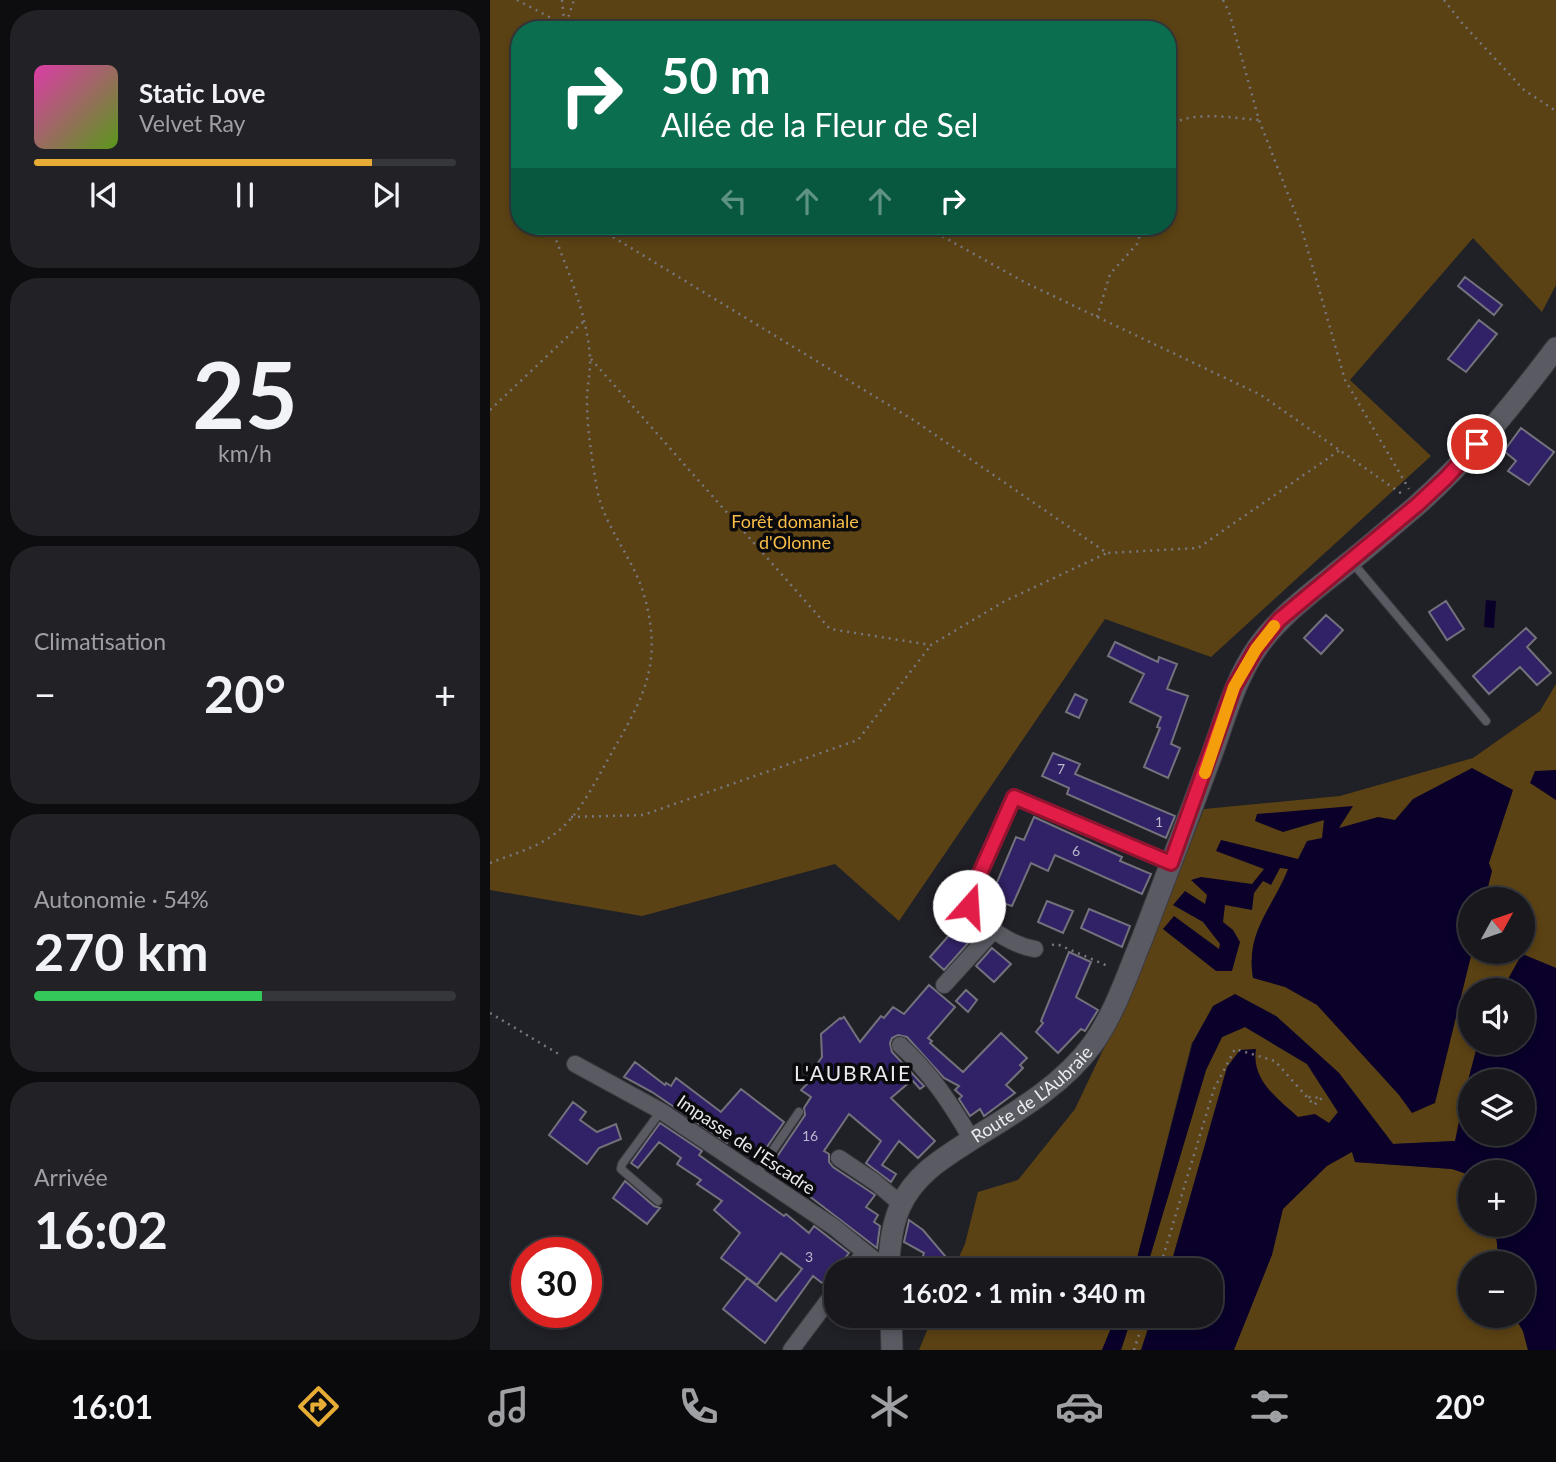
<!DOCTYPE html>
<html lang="fr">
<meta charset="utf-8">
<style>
:root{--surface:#18181d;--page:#212126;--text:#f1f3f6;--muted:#9fa0a4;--line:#36373b;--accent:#e7ac36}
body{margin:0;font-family:Lato,sans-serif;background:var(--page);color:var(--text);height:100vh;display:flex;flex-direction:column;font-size:26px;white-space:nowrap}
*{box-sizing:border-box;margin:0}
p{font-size:23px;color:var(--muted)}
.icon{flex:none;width:38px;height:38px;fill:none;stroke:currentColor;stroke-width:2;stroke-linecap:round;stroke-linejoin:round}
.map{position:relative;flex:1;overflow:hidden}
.panel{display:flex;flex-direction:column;gap:10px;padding:10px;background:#0d0d10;width:490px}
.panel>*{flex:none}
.banner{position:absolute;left:21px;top:21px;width:665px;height:214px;border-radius:28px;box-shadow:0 4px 10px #0003,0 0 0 2px var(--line);background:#0b6e4f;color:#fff;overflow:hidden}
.needle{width:46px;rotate:50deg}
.fabs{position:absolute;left:968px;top:887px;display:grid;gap:14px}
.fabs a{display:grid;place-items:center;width:77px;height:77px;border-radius:50%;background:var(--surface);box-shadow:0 4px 10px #0003,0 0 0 2px var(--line);font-size:35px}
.speed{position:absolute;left:21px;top:1237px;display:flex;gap:14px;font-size:35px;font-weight:700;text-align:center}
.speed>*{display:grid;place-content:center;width:91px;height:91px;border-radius:50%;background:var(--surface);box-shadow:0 4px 10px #0003,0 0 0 2px var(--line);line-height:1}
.speed .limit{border:10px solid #d22;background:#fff;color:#111}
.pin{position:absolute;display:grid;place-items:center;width:60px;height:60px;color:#fff;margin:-30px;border:4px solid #fff;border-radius:50%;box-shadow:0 2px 7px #0007}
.me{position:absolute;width:77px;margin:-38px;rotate:19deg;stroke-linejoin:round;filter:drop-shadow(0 0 5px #0008)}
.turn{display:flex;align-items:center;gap:24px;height:147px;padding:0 35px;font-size:32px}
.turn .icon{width:91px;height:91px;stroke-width:2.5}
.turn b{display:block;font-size:49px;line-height:60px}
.lanes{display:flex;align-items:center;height:66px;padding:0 35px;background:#0003;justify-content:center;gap:35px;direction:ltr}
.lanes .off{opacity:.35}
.big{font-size:52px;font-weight:700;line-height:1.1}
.panel .tile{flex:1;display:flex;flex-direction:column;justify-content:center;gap:10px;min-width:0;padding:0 24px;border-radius:28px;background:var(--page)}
.panel .dial{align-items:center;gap:0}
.dial b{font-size:91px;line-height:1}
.song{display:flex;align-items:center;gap:21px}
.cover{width:84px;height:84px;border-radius:10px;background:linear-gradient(135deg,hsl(320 70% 55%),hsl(90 70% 35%))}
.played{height:7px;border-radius:4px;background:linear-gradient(90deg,var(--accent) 80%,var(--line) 80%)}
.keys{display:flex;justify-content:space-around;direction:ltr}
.heat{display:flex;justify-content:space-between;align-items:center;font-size:38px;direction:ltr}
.charge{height:10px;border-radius:5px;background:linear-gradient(90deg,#34c759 54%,var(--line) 0)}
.trip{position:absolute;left:334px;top:1258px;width:399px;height:70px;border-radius:28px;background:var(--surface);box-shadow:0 4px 10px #0003,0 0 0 2px var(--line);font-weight:700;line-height:70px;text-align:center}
.tab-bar{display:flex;height:112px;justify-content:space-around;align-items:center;background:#0a0a0c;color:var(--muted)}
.tab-bar .icon{width:49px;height:49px}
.tab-bar .current{color:var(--accent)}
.tab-bar b{font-size:32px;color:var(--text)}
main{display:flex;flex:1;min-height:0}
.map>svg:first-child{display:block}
.green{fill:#5b4214;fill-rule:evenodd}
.water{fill:#0a002a;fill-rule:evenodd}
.building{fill:#312267;stroke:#73727c;stroke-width:2}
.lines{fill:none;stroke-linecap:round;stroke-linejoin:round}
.lane-casing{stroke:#3b3a41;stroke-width:10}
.street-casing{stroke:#3b3a41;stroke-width:18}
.secondary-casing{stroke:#3b3a41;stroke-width:23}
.path{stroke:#77777d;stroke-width:2.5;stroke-dasharray:2 5;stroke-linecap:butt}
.lane{stroke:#5a5a63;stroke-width:8}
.street{stroke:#5a5a63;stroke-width:16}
.secondary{stroke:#5a5a63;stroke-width:21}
.route-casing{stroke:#92132f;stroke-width:18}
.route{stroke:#e11d48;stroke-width:12}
.slow{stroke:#f59e0b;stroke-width:12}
.labels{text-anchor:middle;stroke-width:7;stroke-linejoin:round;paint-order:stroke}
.number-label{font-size:14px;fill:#bbb7cc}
.park-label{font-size:18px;fill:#f9bd48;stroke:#0a0a0d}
.street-label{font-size:18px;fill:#e9e9ee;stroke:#0a0a0d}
.quarter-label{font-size:21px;letter-spacing:2px;fill:#e9e9ee;stroke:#0a0a0d}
</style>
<main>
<section class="panel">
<div class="tile">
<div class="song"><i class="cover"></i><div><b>Static Love</b><p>Velvet Ray</p></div></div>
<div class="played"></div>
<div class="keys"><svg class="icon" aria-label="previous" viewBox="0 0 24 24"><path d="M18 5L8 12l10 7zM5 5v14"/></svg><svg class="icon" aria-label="pause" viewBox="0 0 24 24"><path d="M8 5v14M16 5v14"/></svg><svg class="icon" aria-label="next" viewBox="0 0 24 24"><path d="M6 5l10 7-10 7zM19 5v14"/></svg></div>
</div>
<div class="tile dial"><b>25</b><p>km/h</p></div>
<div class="tile"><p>Climatisation</p>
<div class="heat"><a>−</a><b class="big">20°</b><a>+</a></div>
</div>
<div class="tile"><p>Autonomie · 54%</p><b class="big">270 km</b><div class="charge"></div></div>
<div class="tile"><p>Arrivée</p><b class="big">16:02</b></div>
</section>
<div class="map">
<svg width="1066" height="1350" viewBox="0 0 1066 1350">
<rect width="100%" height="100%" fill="#202027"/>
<!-- green -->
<path class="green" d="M0 0H1066V285L1052 312 983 238 860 380 941 456 721 657 615 619 409 921 345 864 152 916 0 890ZM30 30H677V226H30Z
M1066 684V968L1032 954 1012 990H980V1043H988L974 1096 966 1141 903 1144 849 1073 786 1016 702 1042 644 1270H463L475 1244 488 1192 528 1180 585 1109 632 1010 714 809 850 796 983 758 1050 711ZM980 900H1032V952H980Z
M755 1027 817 1064 853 1120 865 1162 962 1169 980 1175V1225H1005L1009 1263 980 1264V1316H1024L1033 1331 1038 1350H631L642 1316H721V1270H656L716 1070 732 1037Z
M443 1316H626L612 1350H429Z"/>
<!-- water -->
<path class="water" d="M996 600 1006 601 1004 628 994 627Z
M982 768 1023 790 999 863 1002 871 995 899 980 900V952H982L945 1103 922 1113 909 1095 827 1005 795 987 763 978C755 931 783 908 798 869L790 868 781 885 773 881 764 893 762 910 735 905 733 922 743 930 750 942 742 971H726L673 929 684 916 729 949 730 944 713 922 683 905 695 891 715 904 717 895 701 880 711 877 762 884 774 869 726 851 731 840 808 859 817 841 832 838 834 820 793 832 765 821 767 814 863 806 849 828 888 817 905 820 923 799Z
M1066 770V800L1040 783 1045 771Z
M1032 954 1066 968V1350H1038L1033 1331 1024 1316H1032V1264L1009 1263 1005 1225H1032V1172H980V1175L962 1169 865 1162 862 1152 837 1166 793 1209 782 1255 744 1350H651L662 1316H721V1296L724 1297 730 1288 721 1284V1270H695L682 1260 737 1067 750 1050 766 1049C761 1080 787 1098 808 1117L825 1114 839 1123 848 1112 817 1064 755 1027 732 1037 716 1070 656 1270H644L703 1042 723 1006 745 994 786 1016 849 1073 903 1144 965 1141 974 1096 988 1043H1032V990H1012ZM980 1082H1032V1134H980Z
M626 1316H642L631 1350H612Z"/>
<!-- building -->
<path class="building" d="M975 277 1012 305 1004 315 968 286Z
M989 320 1007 334 976 372 958 359Z
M1031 428 1064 452 1039 485 1018 471 1026 461 1014 451Z
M956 601 974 629 957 640 939 612Z
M836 615 853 630 831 654 814 638Z
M1036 628 1046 638 1037 647 1061 673 1047 685 1030 667 999 694 983 676Z
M625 642 668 662 669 657 687 664 677 689 698 696 681 744 690 748 678 778 654 767 670 728 667 727 671 717 640 702 654 674 618 656Z
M585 694 597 700 589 718 576 712Z
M563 753 590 764 585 774 685 816 676 838 577 794 579 788 552 776Z
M544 817 632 857 630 861 661 874 652 894 565 855 558 871 541 863 522 906 500 899 526 837 534 840Z
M557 901 583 911 573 933 548 922Z
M599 909 640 926 632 947 591 928Z
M475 917 488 932 454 970 440 957Z
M502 948 521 964 504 982 486 966Z
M579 952 601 962 586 997 608 1010 595 1031 591 1029 568 1053 546 1032 553 1023 551 1021Z
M439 985 465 1007 438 1038 442 1041 440 1043 473 1072 511 1033 537 1058 530 1065 533 1068 516 1085 525 1093 494 1116 490 1109 480 1116 469 1099 472 1096 465 1090 469 1086 454 1078 417 1037 408 1035 402 1038 400 1043 402 1052 434 1086 430 1089 422 1080 401 1098 445 1141 428 1158 409 1141 392 1165 406 1174 401 1182 376 1163 391 1141 359 1114 334 1151 339 1154V1162L343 1167 385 1195 376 1207 388 1215 384 1222 390 1226 387 1248 310 1189 278 1170 315 1115 314 1108 321 1097 311 1090 324 1077 320 1074 332 1057 331 1034 350 1018 351 1019 354 1017 370 1042 391 1016 394 1018 403 1007 414 1014Z
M476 990 487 1000 478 1012 466 1001Z
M145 1062 175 1085 176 1083 181 1086 186 1078 231 1112 251 1089 294 1122 268 1160 241 1138 237 1143 162 1092 134 1077Z
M83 1102 96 1112 90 1120 107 1132 126 1124 131 1139 109 1148 97 1164 59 1135Z
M170 1123 212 1151 209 1155 273 1201 294 1216 296 1214 319 1233 324 1226 359 1253 336 1282 334 1281 332 1283 323 1276 275 1343 233 1309 257 1278 286 1301 312 1269 291 1253 267 1285 231 1258 250 1233 224 1210 232 1201 207 1184 211 1180 187 1164 191 1158 169 1142 148 1168 141 1163Z
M135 1181 164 1206 170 1208 157 1224 123 1198Z
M419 1220 433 1230 467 1270H452L433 1256 434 1253 414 1242Z"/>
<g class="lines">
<defs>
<path id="lane" d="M862 562 996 721
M266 1175 309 1112
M168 1201 131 1169 132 1164 171 1111"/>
<path id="street" d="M545 949C521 945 493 926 479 906L478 900 524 797 681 863
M454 985 504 930
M410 1045C441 1073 461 1104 482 1140
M85 1064 171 1111 344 1227 397 1270
M349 1158 385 1182 411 1204
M361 1270 375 1252
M301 1350 346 1290"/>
<g id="secondary">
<path id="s1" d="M398 1270C400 1249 401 1227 410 1207 426 1171 460 1154 492 1133 531 1109 574 1083 602 1045 625 1013 637 975 652 939 676 876 700 814 723 751 736 715 745 680 767 648 791 614 825 590 857 564 880 546 902 526 925 507 978 460 1023 405 1066 348"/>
<path d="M401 1316 402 1350"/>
</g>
</defs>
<!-- lane casing -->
<use href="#lane" class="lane-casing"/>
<!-- street casing -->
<use href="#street" class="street-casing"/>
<!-- secondary casing -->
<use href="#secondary" class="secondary-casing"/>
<!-- path -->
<path class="path" d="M27 0 84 30
M72 0 74 21
M733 0 739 12 769 120 812 230 855 380 919 489
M954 0 972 23 1034 90 1066 111
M74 30 84 0
M677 126C705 110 740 118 769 120
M105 226 425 421 617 553 708 548 850 450
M434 226 536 283 771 395 912 494
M607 317 620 274 647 244 653 226
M101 359 340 629 441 645 515 601 617 553
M0 410 94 321
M81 817 153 815 368 740 441 645
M0 863C22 854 48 848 67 832 88 816 103 786 116 763 150 702 175 669 154 595 143 557 114 527 107 489 102 459 97 430 97 399 97 385 101 371 100 357 97 312 76 268 61 226
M562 945 567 944 620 967
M0 1013 72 1056
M669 1270 724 1089 745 1049 785 1061 824 1105 832 1098 818 1097
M644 1350 655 1316"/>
<!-- lane -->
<use href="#lane" class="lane"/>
<!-- street -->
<use href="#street" class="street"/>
<!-- secondary -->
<use href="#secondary" class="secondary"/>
</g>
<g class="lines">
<defs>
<path id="route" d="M479 906 478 900 524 797 681 863 744 687 766 649 789 620 927 505 956 478 987 444"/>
</defs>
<!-- route casing -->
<use href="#route" class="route-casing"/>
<!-- route -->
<use href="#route" class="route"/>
<!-- slow -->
<path class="slow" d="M715 773 744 687 766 649 784 626"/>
</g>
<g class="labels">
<!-- number labels -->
<g class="number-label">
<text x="571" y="774">7</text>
<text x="669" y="827">1</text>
<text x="586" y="856">6</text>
<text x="320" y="1141">16</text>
<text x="319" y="1262">3</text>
</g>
<!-- park labels -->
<g class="park-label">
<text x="305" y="528">Forêt domaniale<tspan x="305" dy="21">d'Olonne</tspan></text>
</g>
<!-- street labels -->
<g class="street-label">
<text dy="6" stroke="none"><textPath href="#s1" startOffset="240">Route de L'Aubraie</textPath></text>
<text transform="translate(256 1145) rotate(34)" y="6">Impasse de l'Escadre</text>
</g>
<!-- quarter labels -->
<g class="quarter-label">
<text x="363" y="1081">L'AUBRAIE</text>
</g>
</g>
</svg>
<div class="fabs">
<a><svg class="needle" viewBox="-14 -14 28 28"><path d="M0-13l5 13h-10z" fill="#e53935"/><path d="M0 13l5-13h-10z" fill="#9fa0a4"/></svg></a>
<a><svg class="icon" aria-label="sound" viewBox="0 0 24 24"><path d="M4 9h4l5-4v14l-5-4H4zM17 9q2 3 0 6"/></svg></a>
<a><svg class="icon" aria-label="layers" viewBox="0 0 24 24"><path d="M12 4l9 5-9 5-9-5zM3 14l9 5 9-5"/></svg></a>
<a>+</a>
<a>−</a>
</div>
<div class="speed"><div class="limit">30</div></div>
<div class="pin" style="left:987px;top:444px;background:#d93025"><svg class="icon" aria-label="arrive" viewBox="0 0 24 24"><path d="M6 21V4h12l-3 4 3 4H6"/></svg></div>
<svg class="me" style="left:479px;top:906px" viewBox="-20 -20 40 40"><circle r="19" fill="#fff"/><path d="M0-13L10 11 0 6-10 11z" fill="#e11d48"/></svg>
<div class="trip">16:02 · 1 min · 340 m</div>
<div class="banner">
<div class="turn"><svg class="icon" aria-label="right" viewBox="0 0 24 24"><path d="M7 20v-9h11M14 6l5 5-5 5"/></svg><div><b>50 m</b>Allée de la Fleur de Sel</div></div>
<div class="lanes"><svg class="icon off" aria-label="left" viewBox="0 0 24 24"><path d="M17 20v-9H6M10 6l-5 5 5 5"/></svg><svg class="icon off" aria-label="ahead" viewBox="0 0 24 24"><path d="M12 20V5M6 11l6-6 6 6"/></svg><svg class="icon off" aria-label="ahead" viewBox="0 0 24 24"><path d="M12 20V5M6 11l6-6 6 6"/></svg><svg class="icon" aria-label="right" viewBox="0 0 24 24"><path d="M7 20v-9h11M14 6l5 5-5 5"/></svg></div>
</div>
</div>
</main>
<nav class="tab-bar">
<b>16:01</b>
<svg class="icon current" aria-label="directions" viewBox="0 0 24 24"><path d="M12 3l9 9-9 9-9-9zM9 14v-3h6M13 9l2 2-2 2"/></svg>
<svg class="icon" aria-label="music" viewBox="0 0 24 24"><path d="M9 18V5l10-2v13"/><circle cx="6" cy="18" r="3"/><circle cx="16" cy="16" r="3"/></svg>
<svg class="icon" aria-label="phone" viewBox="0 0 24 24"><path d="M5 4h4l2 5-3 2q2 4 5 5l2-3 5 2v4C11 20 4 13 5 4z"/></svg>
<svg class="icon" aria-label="climate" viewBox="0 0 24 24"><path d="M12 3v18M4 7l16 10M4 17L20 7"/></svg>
<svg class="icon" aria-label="car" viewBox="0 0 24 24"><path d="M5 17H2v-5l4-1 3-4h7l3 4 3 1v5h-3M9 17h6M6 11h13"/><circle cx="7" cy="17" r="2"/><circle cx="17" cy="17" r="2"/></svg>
<svg class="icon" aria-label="filters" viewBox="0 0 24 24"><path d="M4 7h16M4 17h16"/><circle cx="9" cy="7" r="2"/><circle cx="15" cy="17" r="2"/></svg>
<b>20°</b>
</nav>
